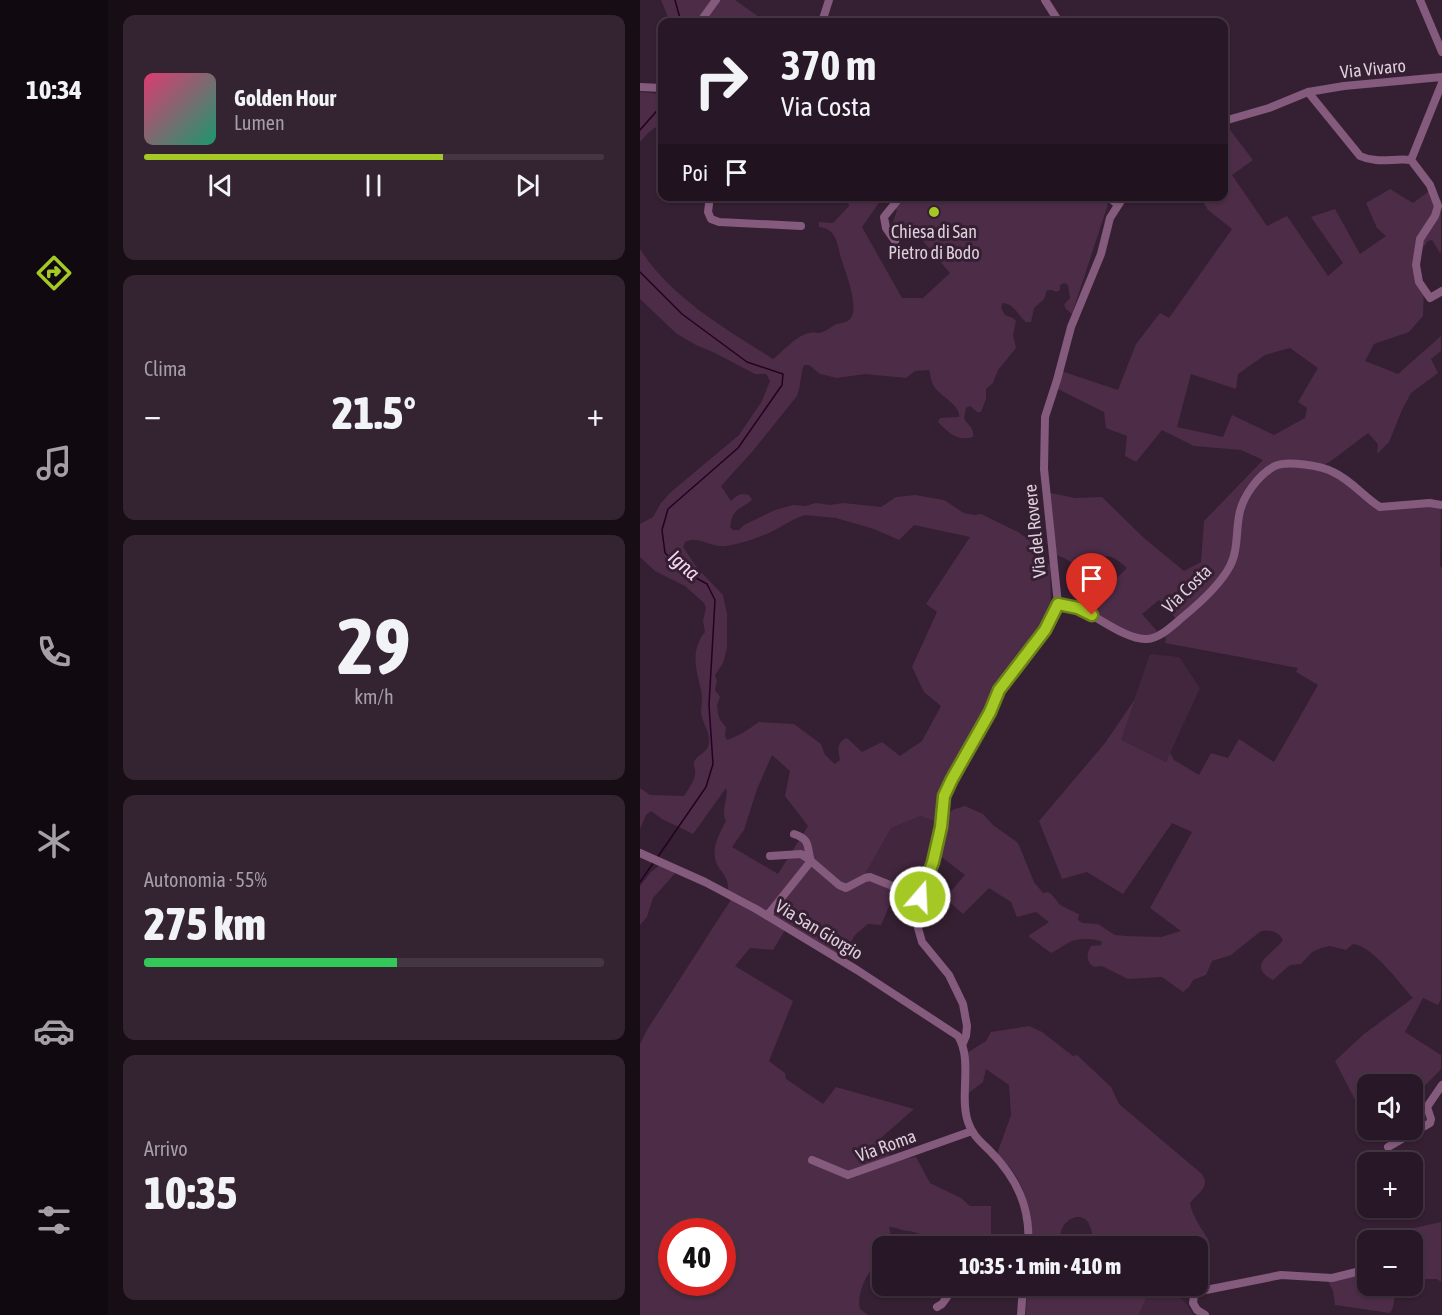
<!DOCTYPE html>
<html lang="it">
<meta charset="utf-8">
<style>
:root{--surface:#281726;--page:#342432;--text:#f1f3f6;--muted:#a59fa7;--line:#443643;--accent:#a4c824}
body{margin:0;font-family:"Asap Condensed",sans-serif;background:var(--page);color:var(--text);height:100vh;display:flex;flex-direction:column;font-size:22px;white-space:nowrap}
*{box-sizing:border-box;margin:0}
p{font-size:20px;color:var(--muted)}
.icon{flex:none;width:33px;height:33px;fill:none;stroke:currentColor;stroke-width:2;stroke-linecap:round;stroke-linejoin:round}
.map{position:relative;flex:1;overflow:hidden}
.sheet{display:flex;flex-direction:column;gap:15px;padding:15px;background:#160d15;width:532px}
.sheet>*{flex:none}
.top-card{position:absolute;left:18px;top:18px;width:570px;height:183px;border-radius:12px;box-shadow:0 2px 4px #0004,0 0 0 2px var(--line);background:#281726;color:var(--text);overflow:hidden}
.buttons{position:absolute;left:717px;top:1074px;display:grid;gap:12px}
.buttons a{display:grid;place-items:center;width:66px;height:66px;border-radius:12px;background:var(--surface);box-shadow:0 2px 4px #0004,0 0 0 2px var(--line);font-size:30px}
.speed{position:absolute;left:18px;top:1218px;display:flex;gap:12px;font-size:30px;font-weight:700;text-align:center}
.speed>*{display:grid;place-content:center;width:78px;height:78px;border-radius:50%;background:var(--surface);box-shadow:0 2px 4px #0004,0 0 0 2px var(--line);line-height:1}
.speed .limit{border:9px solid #d22;background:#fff;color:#111}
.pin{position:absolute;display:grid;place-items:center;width:51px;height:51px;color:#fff;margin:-62px -26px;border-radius:50% 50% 50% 0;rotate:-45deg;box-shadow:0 0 6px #0007}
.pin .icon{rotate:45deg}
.me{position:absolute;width:66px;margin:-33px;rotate:19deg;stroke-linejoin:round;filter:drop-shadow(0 0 4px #0008)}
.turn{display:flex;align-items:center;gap:21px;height:126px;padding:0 24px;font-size:27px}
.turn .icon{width:78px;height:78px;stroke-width:2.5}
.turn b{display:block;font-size:42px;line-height:51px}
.then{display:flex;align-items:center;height:57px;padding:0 24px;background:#0003;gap:12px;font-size:22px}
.big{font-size:45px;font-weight:800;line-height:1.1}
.sheet .card{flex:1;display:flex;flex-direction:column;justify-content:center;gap:9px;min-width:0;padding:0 21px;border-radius:12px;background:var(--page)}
.sheet .dial{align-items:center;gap:0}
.dial b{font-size:78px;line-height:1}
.song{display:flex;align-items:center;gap:18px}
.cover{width:72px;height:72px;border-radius:9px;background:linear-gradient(135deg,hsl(340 70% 55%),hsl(160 70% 35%))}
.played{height:6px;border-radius:3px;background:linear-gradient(90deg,var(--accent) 65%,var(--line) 65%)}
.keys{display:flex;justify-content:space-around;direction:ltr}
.heat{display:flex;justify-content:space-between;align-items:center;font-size:33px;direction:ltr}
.charge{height:9px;border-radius:4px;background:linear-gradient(90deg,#34c759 55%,var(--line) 0)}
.trip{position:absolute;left:232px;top:1236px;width:336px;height:60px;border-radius:12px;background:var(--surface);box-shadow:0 2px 4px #0004,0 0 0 2px var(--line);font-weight:800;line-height:60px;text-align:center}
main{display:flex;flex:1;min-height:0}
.tab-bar{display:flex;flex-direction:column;width:108px;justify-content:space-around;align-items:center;background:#10090f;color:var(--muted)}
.tab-bar .icon{width:42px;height:42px}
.tab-bar .current{color:var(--accent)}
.tab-bar b{font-size:27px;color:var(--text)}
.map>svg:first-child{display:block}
.built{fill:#42263e}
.green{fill:#4d2c48;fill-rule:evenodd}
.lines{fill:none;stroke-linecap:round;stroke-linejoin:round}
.stream{stroke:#250022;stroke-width:1.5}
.minor{stroke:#845a7d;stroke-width:8}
.route-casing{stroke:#6b8217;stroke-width:15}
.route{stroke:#a4c824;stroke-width:10}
.poi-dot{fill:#a4c824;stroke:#351f32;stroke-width:2}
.labels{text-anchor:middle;stroke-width:6;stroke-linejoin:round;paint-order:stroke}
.street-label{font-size:18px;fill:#decedb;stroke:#351f32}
.poi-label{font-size:18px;fill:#decedb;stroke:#351f32}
.water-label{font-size:20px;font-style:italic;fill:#f8d5f2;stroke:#351f32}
</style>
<main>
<nav class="tab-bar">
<b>10:34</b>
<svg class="icon current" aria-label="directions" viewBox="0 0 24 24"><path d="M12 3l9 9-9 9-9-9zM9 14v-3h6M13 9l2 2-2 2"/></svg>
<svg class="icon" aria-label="music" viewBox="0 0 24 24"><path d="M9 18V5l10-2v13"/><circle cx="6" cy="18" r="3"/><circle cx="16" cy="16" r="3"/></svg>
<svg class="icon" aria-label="phone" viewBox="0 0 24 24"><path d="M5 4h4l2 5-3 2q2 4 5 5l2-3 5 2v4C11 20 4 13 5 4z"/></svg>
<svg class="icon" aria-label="climate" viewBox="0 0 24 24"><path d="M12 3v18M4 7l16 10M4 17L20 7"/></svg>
<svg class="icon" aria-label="car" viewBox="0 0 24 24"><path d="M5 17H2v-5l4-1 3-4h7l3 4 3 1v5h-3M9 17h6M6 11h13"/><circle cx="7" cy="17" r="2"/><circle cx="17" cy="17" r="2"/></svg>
<svg class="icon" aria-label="filters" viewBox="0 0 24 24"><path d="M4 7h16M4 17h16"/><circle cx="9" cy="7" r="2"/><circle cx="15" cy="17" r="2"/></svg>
</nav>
<section class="sheet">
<div class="card">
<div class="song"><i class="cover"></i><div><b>Golden Hour</b><p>Lumen</p></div></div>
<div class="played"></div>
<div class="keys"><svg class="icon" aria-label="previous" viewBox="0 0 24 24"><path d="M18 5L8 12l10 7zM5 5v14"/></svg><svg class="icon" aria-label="pause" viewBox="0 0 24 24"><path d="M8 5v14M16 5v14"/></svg><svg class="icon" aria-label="next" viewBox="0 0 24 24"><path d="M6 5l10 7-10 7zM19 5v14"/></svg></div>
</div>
<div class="card"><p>Clima</p>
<div class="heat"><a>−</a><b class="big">21.5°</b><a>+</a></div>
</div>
<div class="card dial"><b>29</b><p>km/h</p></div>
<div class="card"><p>Autonomia · 55%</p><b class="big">275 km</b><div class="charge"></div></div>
<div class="card"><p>Arrivo</p><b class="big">10:35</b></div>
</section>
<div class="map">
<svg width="802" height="1315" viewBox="0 0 802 1315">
<rect width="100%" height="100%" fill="#351f32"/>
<!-- built -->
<path class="built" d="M510 654 539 657 560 688 526 762 480 740Z
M281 816 296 822 294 836 278 881 276 892 225 872 251 828Z
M511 1286H524L544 1301 554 1315H499Z"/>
<!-- green -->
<path class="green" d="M21 0H95L126 22H30Z
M0 92 22 94V123L9 132 0 142Z
M584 122 613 160 592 175 627 226 647 216 688 276 703 263 671 217 695 209 720 254 746 236 737 228 726 203 750 189 773 203 792 189 797 198 801 200V252L800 253 792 240 788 241 776 257 772 268 784 288 783 316 769 332 734 344 725 361 758 374 801 336V351L791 359 798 373 771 393 762 410 749 442 737 454 738 444 728 433 691 461 682 466 730 503 787 505 791 498 801 503 800 566 802 568 801 999 798 1005 783 998 765 1032 801 1055V1069L773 1098 772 1084H728L727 1123 695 1061 724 1034 773 998C759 983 733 946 713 944L706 950 690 946 681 948 672 952 661 964 650 965 633 980C605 965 633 954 643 940 639 932 630 929 621 931L591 955 572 961 566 975 553 980 549 987 543 992 522 977 488 979 462 966 454 967C446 962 446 954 451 946L461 945 462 942C455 938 436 938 428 943 422 946 418 950 411 953L388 936 409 922 396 912 377 917 371 902 349 888 323 914 305 898 325 875 294 851 304 815 315 809 325 806 343 814 353 825 378 843 394 882 403 893 408 892C415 896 416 902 422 906 425 908 434 912 439 914L438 920 442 923 458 924 475 935 486 936 521 937 541 931 510 908 552 832 532 823 483 894 447 872 422 879 399 821 465 743 495 699 481 740 526 762 530 753 534 760 559 775 571 753 588 758 599 739 634 762 678 685 656 672 658 668 525 643 526 638 523 634 538 621 519 600 502 614 517 631 510 636 492 638 446 607 487 568C479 561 469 552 457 558 451 562 449 566 440 565 430 564 425 556 414 555L406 492 435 498 462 497 504 538 544 571 561 562 564 521 623 460 601 450 554 446 522 430 496 462 485 456 487 436 466 428 464 412 416 388 421 371 478 390 496 344 520 313 529 318 592 229 568 210 560 197 584 196ZM650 348 678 368 658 402 667 408 665 418 634 435 592 415 583 437 537 427 551 374 596 389 598 374 625 355Z
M206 197H243L222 227 262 298H283L310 273 277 234 257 237 252 225 257 210 245 197H460L468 204 432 314 426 309 424 305 430 298 428 285 424 283 420 285V290L416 292 412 290H407L404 299 394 308 391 322H386C378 316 375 304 363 303L361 307 365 315 373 318 376 321 373 335 376 348 358 370 353 383 346 389V399L341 412H337L330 406 326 408 324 418C327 425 335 428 333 437 317 442 308 432 298 422L300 418 319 417C321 406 302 397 295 388 291 383 291 376 289 370L275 371 266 378 225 374 197 378 180 374 169 365H164C161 370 161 386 157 396L112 452 81 486 91 501C97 495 100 493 109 495L112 500C99 511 93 507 90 527L93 530H99L104 525 135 510 153 505 165 506 176 503 190 505 203 503 241 507 256 497 275 495 304 500 324 513 334 515 341 514 378 532 392 542 395 554 410 565 411 608 405 624 353 691 331 741 301 791 296 822 281 816 251 828 226 872 258 886 241 925 228 924 215 935 201 959 108 900 88 890C88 879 85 876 79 868 69 852 78 836 86 821 80 809 89 800 86 788L53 834 22 819 11 811 6 815 0 829V788L10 795 44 796C48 789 54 782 55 775 56 770 53 766 54 762 58 753 69 754 69 740 69 730 62 722 61 713 61 705 63 698 61 690 56 670 50 650 65 632L63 621 66 608 64 603 45 586 15 571 0 557V524L13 517 21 503 31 492 99 435 122 401 130 381 126 374H115L73 352 56 345 37 334 0 299V249C32 299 85 328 133 359 144 351 156 335 170 333 173 332 177 333 180 333 186 331 191 327 196 324 201 323 205 323 209 320 221 310 205 271 201 258 197 242 196 229 179 227V222L193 223 209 206ZM165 515 196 518 234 529 259 540 274 525 330 537 286 604 297 612 272 667 284 692 301 706 282 741 260 756 242 742 222 752 207 738C196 742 198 750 200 760L195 764 185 755 181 744 154 724 119 722C109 729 99 736 87 740L85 736 86 727 80 720 78 714 77 705 80 697 75 690 77 681 75 675 83 663 87 648V614L83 595 58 569 43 547 45 542C58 535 72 548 86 546 100 544 118 538 131 532 143 526 152 519 165 515ZM132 755 150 771 145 796 168 826 138 874 92 847 104 830 117 789Z
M24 862 38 870 13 898 7 917 0 925V886L11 872Z
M92 898 145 930 133 950 110 948 95 966 153 1001 129 1061 145 1073 146 1079 183 1104 196 1087 274 1109 242 1137 252 1161 276 1157 290 1183 321 1198 330 1206H351V1235L333 1240 325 1246H298C289 1237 281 1233 268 1231 262 1231 257 1227 249 1227L253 1246H243V1258C229 1267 216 1292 220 1309L228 1315H0V1044L7 1030ZM32 1232H82V1282H32Z
M389 1026 402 1032 433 1056 437 1055 471 1087 479 1104 562 1174C571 1188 557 1193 550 1203 552 1216 562 1229 569 1241L534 1245 533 1246H456C453 1239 452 1229 448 1222 440 1211 423 1220 421 1232 420 1237 421 1241 420 1246H391C389 1207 388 1182 357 1154L371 1115 369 1085 346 1069 343 1082 326 1095 327 1053 346 1041 351 1032Z
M801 1222V1282L797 1279H773L772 1240H766V1239L774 1228Z
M727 1271 728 1286H757C753 1296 756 1304 750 1313L695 1305 693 1291 688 1281Z
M387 1286H511L499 1315H386Z"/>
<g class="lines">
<!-- stream -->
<path class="stream" d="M35 0 41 22
M0 130 22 105
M0 272 42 314 107 362 143 374 142 385 98 448 28 509 22 530 25 553 49 574 67 584 75 600 69 705 73 764 66 787 17 858
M0 882 14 862"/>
<!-- minor -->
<path class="minor" d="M405 0 419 22
M780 0 802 52
M60 22 76 0
M182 22 189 0
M802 83 771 160 790 185 798 206 795 216 780 239 776 265 779 282 790 298 802 291
M0 87 22 88
M668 92 720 156C737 164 753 158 771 160
M584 121 629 108 668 92 704 86 802 77
M70 196 68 212 71 219 79 222 161 226
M467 196 477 204
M255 241 246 228 244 217 261 196
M418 604C426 605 434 606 440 609 458 617 487 640 506 639 520 639 534 624 544 616 561 602 580 585 590 566 598 551 596 532 599 516 602 497 618 475 635 466 647 460 682 466 693 472 711 480 724 497 740 507L789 503 802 505
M154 834C172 840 166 847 171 861
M0 853 65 882 116 909 217 970 318 1036C333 1060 319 1095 328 1122 332 1135 341 1142 350 1151 377 1178 391 1208 388 1246
M130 856 161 854 171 861
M127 916 171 861 199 885 206 888 225 878 230 877 280 897
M323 1043 326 1036 327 1026 323 1004 309 975 282 942 278 928 277 912 280 898 293 862 301 827 304 796 312 779 350 712 359 690 405 630 418 604 404 469 405 417 417 380 431 327 461 254 470 218 484 196
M748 1147 790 1123 791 1119 787 1107 802 1085
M172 1160 208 1175 332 1131
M297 1307 302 1304 315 1286
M381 1315 383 1286
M565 1315 557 1310 553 1303 554 1296 561 1291 641 1275 692 1278 728 1269"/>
</g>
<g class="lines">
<defs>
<path id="route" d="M280 897 293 862 301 827 304 796 312 779 350 712 359 690 405 630 418 604 438 608 452 615"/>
</defs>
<!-- route casing -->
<use href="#route" class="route-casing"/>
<!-- route -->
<use href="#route" class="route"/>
</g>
<!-- markers -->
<circle class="poi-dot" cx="294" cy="212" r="6"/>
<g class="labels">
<!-- street labels -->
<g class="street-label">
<text transform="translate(733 69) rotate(-6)" y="6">Via Vivaro</text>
<text transform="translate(395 531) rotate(-96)" y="6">Via del Rovere</text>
<text transform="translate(547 589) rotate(-44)" y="6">Via Costa</text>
<text transform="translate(179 930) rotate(31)" y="6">Via San Giorgio</text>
<text transform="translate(246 1146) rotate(-20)" y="6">Via Roma</text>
</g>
<!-- poi labels -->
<g class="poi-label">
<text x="294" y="238">Chiesa di San<tspan x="294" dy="21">Pietro di Bodo</tspan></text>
</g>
<!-- water labels -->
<g class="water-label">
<text transform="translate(44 565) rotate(41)" y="7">Igna</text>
</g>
</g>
</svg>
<div class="buttons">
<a><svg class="icon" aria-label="sound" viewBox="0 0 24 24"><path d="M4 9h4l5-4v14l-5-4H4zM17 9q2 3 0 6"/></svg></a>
<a>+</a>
<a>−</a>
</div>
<div class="speed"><div class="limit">40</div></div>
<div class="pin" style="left:452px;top:615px;background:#d93025"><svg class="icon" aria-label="arrive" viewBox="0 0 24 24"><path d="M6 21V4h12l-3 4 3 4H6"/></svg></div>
<svg class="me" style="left:280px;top:897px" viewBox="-20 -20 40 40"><circle r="17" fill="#a4c824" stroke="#fff" stroke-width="3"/><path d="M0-11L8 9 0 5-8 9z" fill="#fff"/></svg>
<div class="trip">10:35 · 1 min · 410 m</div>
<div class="top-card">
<div class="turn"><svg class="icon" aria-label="right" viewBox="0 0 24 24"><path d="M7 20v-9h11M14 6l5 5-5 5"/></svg><div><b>370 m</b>Via Costa</div></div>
<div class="then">Poi<svg class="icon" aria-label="arrive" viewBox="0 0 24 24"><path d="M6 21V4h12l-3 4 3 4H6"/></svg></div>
</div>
</div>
</main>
